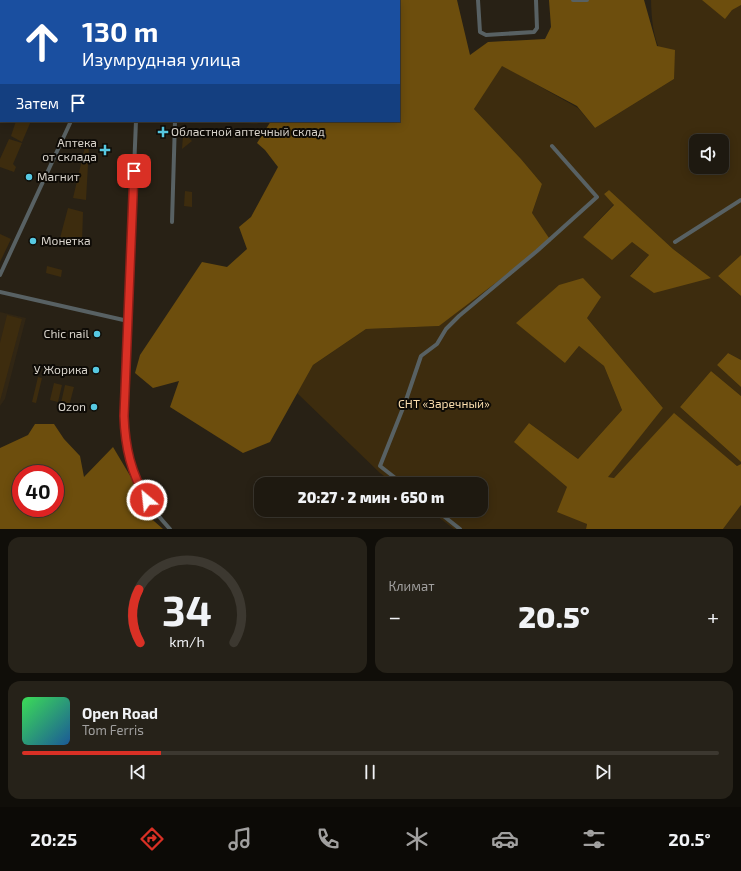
<!DOCTYPE html>
<html lang="ru">
<meta charset="utf-8">
<style>
:root{--surface:#1e1910;--page:#262219;--text:#f1f3f6;--muted:#a1a09f;--line:#3c3830;--accent:#d93025}
body{margin:0;font-family:"Exo 2",sans-serif;background:var(--page);color:var(--text);height:100vh;display:flex;flex-direction:column;font-size:15px;white-space:nowrap}
*{box-sizing:border-box;margin:0}
p{font-size:13px;color:var(--muted)}
.icon{flex:none;width:22px;height:22px;fill:none;stroke:currentColor;stroke-width:2;stroke-linecap:round;stroke-linejoin:round}
.map{position:relative;height:529px;overflow:hidden}
.panel{display:flex;flex-direction:column;gap:8px;padding:8px;background:#100e09;flex:1}
.panel>*{flex:none}
.banner{position:absolute;left:0px;top:0px;width:400px;height:122px;box-shadow:0 2px 10px #0003,0 0 0 1px var(--line);background:#1a4fa0;color:#fff;overflow:hidden}
.fabs{position:absolute;left:689px;top:134px;display:grid;gap:8px}
.fabs a{display:grid;place-items:center;width:40px;height:40px;border-radius:8px;background:var(--surface);box-shadow:0 2px 10px #0003,0 0 0 1px var(--line);font-size:20px}
.speed{position:absolute;left:12px;top:465px;display:flex;gap:8px;font-size:20px;font-weight:700;text-align:center}
.speed>*{display:grid;place-content:center;width:52px;height:52px;border-radius:50%;background:var(--surface);box-shadow:0 2px 10px #0003,0 0 0 1px var(--line);line-height:1}
.speed .limit{border:6px solid #d22;background:#fff;color:#111}
.pin{position:absolute;display:grid;place-items:center;width:34px;height:34px;color:#fff;margin:-17px;border-radius:8px;box-shadow:0 2px 6px #0006}
.me{position:absolute;width:44px;margin:-22px;rotate:332deg;stroke-linejoin:round;filter:drop-shadow(0 0 3px #0008)}
.turn{display:flex;align-items:center;gap:14px;height:84px;padding:0 16px;font-size:18px}
.turn .icon{width:52px;height:52px;stroke-width:2.5}
.turn b{display:block;font-size:28px;line-height:34px}
.then{display:flex;align-items:center;height:38px;padding:0 16px;background:#0003;gap:8px;font-size:15px}
.big{font-size:30px;font-weight:800;line-height:1.1}
.panel .widget{flex:1;display:flex;flex-direction:column;justify-content:center;gap:6px;min-width:0;padding:0 14px;border-radius:12px;background:var(--page)}
.panel .dial{align-items:center;gap:0}
.dial svg{height:104px;overflow:visible;fill:none;stroke:var(--line);stroke-width:7;stroke-linecap:round;text-anchor:middle}
.dial text{fill:var(--text);stroke:none}
.song{display:flex;align-items:center;gap:12px}
.cover{width:48px;height:48px;border-radius:6px;background:linear-gradient(135deg,hsl(130 70% 55%),hsl(210 70% 35%))}
.played{height:4px;border-radius:2px;background:linear-gradient(90deg,var(--accent) 20%,var(--line) 20%)}
.keys{display:flex;justify-content:space-around;direction:ltr}
.heat{display:flex;justify-content:space-between;align-items:center;font-size:22px;direction:ltr}
.panel .tiles{flex:1;display:grid;gap:8px;grid-template-columns:1fr 1fr}
.widget:last-child{grid-column:span 2}
.trip{position:absolute;left:254px;top:477px;width:234px;height:40px;border-radius:12px;background:var(--surface);box-shadow:0 2px 10px #0003,0 0 0 1px var(--line);font-weight:800;line-height:40px;text-align:center}
.tab-bar{display:flex;height:64px;justify-content:space-around;align-items:center;background:#0c0a06;color:var(--muted)}
.tab-bar .icon{width:28px;height:28px}
.tab-bar .active{color:var(--accent)}
.tab-bar b{font-size:18px;color:var(--text)}
.map>svg:first-child{display:block}
.built{fill:#312614}
.green{fill:#3d2c0e;fill-rule:evenodd}
.forest{fill:#6d4e0d;fill-rule:evenodd}
.lines{fill:none;stroke-linecap:round;stroke-linejoin:round}
.minor{stroke:#586163;stroke-width:4}
.route-casing{stroke:#8d1f18;stroke-width:10}
.route{stroke:#d93025;stroke-width:7}
.poi-dot{fill:#57c9e2;stroke:#0e0b06;stroke-width:1.5}
.labels{text-anchor:middle;stroke-width:4;stroke-linejoin:round;paint-order:stroke}
.poi-label{font-size:12px;fill:#d7d2ca;stroke:#0e0b06;text-anchor:end}
.park-label{font-size:12px;fill:#fbdeae;stroke:#0e0b06}
</style>
<div class="map">
<svg width="741" height="529" viewBox="0 0 741 529">
<rect width="100%" height="100%" fill="#282115"/>
<!-- built -->
<path class="built" d="M216 121H260L257 124Z
M0 312 26 318 5 399 0 406Z"/>
<!-- green -->
<path class="green" d="M651 0H741V255L718 276 741 296V360L728 353 717 365 741 387V396L711 371 680 407 741 462V464L737 466 674 414 614 478 607 477 663 408 587 318 583 278 565 363 579 346 604 366 622 410 578 459 529 423 515 442 567 487 587 524 586 529H454L429 510H481V484H395L380 473 297 393 313 365 366 329 439 326 532 213 542 184 521 159 474 109 502 65 578 108 595 128 674 79C657 47 652 37 651 0ZM696 141H722V167H696ZM609 190 673 249 711 278 630 275 649 255 632 242 583 237 614 204 604 194Z
M16 121H31L22 142 11 136Z
M183 136H187L192 141 182 149Z
M9 139 22 143 13 164 16 167 14 172 0 167V159Z
M85 147H89L86 200 73 198Z
M185 191 192 192V207L184 206Z
M68 208 83 212 82 243 60 238Z
M0 234 11 239 0 262Z
M47 266 62 270 61 277 46 273Z
M7 315 22 319 0 401V343Z
M38 377 42 378 36 403 32 402Z
M54 383 62 385 58 402 50 400Z
M65 385 74 387 69 406 61 403Z
M741 505V529H723Z"/>
<!-- forest -->
<path class="forest" d="M353 0H457L470 55 488 42 545 39 551 27 549 0H644L657 46 675 50 674 79 595 128 577 106 502 66 474 109 521 159 542 184 532 213 551 241 439 326 366 329 313 365 270 442 243 453 170 407 179 381 153 388 135 373 140 355 202 262 227 267 247 249 239 227 251 217 278 167 265 150 257 143 271 121H399V1Z
M702 0H741V5L732 10 725 19Z
M609 190 673 249 711 278 654 293 630 276 649 255 632 242 612 260 583 237 614 205 604 194Z
M741 255V296L718 276Z
M583 278 601 297 587 318 663 408 608 477 614 478 674 413 737 466 741 464V505L723 529H586L587 524 557 512 567 487 514 442 529 423 578 459 622 410 604 366 579 346 565 363 516 323 559 285Z
M728 353 741 360V387L717 365Z
M711 371 741 396V462L680 407Z
M35 424H54L64 439 80 456 84 477 113 447 135 484 129 499 163 529H0V448L28 435ZM21 474H55V508H21Z"/>
<g class="lines">
<!-- minor -->
<path class="minor" d="M0 0H1
M139 0V1
M478 0 480 32 486 35 534 32 537 28 536 0
M573 0H587
M96 1 97 0
M179 1 180 0
M232 1V0
M0 58H1
M136 121 124 412C125 460 137 494 170 529
M172 222 175 121
M675 242 741 200
M0 275 71 121
M0 292 128 321
M403 484 380 466 405 403 421 356 437 344 446 329 459 316 537 251 597 197 552 146
M436 510 460 529"/>
</g>
<g class="lines">
<defs>
<path id="route" d="M134 171 124 416C125 447 131 473 147 500"/>
</defs>
<!-- route casing -->
<use href="#route" class="route-casing"/>
<!-- route -->
<use href="#route" class="route"/>
</g>
<!-- markers -->
<g class="poi-dot">
<path d="M161 126h4v4h4v4h-4v4h-4v-4h-4v-4h4z"/>
<path d="M103 144h4v4h4v4h-4v4h-4v-4h-4v-4h4z"/>
<circle cx="29" cy="177" r="4"/>
<circle cx="33" cy="241" r="4"/>
<circle cx="97" cy="334" r="4"/>
<circle cx="96" cy="370" r="4"/>
<circle cx="94" cy="407" r="4"/>
</g>
<g class="labels">
<!-- poi labels -->
<g class="poi-label">
<text x="171" y="136" text-anchor="start">Областной аптечный склад</text>
<text x="97" y="147">Аптека<tspan x="97" dy="14">от склада</tspan></text>
<text x="37" y="181" text-anchor="start">Магнит</text>
<text x="41" y="245" text-anchor="start">Монетка</text>
<text x="89" y="338">Chic nail</text>
<text x="88" y="374">У Жорика</text>
<text x="86" y="411">Ozon</text>
</g>
<!-- park labels -->
<g class="park-label">
<text x="444" y="408">СНТ «Заречный»</text>
</g>
</g>
</svg>
<div class="fabs">
<a><svg class="icon" aria-label="sound" viewBox="0 0 24 24"><path d="M4 9h4l5-4v14l-5-4H4zM17 9q2 3 0 6"/></svg></a>
</div>
<div class="speed"><div class="limit">40</div></div>
<div class="pin" style="left:134px;top:171px;background:#d93025"><svg class="icon" aria-label="arrive" viewBox="0 0 24 24"><path d="M6 21V4h12l-3 4 3 4H6"/></svg></div>
<svg class="me" style="left:147px;top:500px" viewBox="-20 -20 40 40"><circle r="17" fill="#d93025" stroke="#fff" stroke-width="3"/><path d="M0-11L8 9 0 5-8 9z" fill="#fff"/></svg>
<div class="trip">20:27 · 2 мин · 650 m</div>
<div class="banner">
<div class="turn"><svg class="icon" aria-label="ahead" viewBox="0 0 24 24"><path d="M12 20V5M6 11l6-6 6 6"/></svg><div><b>130 m</b>Изумрудная улица</div></div>
<div class="then">Затем<svg class="icon" aria-label="arrive" viewBox="0 0 24 24"><path d="M6 21V4h12l-3 4 3 4H6"/></svg></div>
</div>
</div>
<section class="panel">
<div class="tiles">
<div class="widget dial"><svg viewBox="0 0 100 80">
<path d="M14 69A42 42 0 1 1 86 69"/>
<path d="M14 69A42 42 0 0 1 13 28" stroke="#d93025"/>
<text x="50" y="56" font-size="32" font-weight="700">34</text>
<text x="50" y="72" font-size="11">km/h</text>
</svg></div>
<div class="widget"><p>Климат</p>
<div class="heat"><a>−</a><b class="big">20.5°</b><a>+</a></div>
</div>
<div class="widget">
<div class="song"><i class="cover"></i><div><b>Open Road</b><p>Tom Ferris</p></div></div>
<div class="played"></div>
<div class="keys"><svg class="icon" aria-label="previous" viewBox="0 0 24 24"><path d="M18 5L8 12l10 7zM5 5v14"/></svg><svg class="icon" aria-label="pause" viewBox="0 0 24 24"><path d="M8 5v14M16 5v14"/></svg><svg class="icon" aria-label="next" viewBox="0 0 24 24"><path d="M6 5l10 7-10 7zM19 5v14"/></svg></div>
</div>
</div>
</section>
<nav class="tab-bar">
<b>20:25</b>
<svg class="icon active" aria-label="directions" viewBox="0 0 24 24"><path d="M12 3l9 9-9 9-9-9zM9 14v-3h6M13 9l2 2-2 2"/></svg>
<svg class="icon" aria-label="music" viewBox="0 0 24 24"><path d="M9 18V5l10-2v13"/><circle cx="6" cy="18" r="3"/><circle cx="16" cy="16" r="3"/></svg>
<svg class="icon" aria-label="phone" viewBox="0 0 24 24"><path d="M5 4h4l2 5-3 2q2 4 5 5l2-3 5 2v4C11 20 4 13 5 4z"/></svg>
<svg class="icon" aria-label="climate" viewBox="0 0 24 24"><path d="M12 3v18M4 7l16 10M4 17L20 7"/></svg>
<svg class="icon" aria-label="car" viewBox="0 0 24 24"><path d="M5 17H2v-5l4-1 3-4h7l3 4 3 1v5h-3M9 17h6M6 11h13"/><circle cx="7" cy="17" r="2"/><circle cx="17" cy="17" r="2"/></svg>
<svg class="icon" aria-label="filters" viewBox="0 0 24 24"><path d="M4 7h16M4 17h16"/><circle cx="9" cy="7" r="2"/><circle cx="15" cy="17" r="2"/></svg>
<b>20.5°</b>
</nav>
